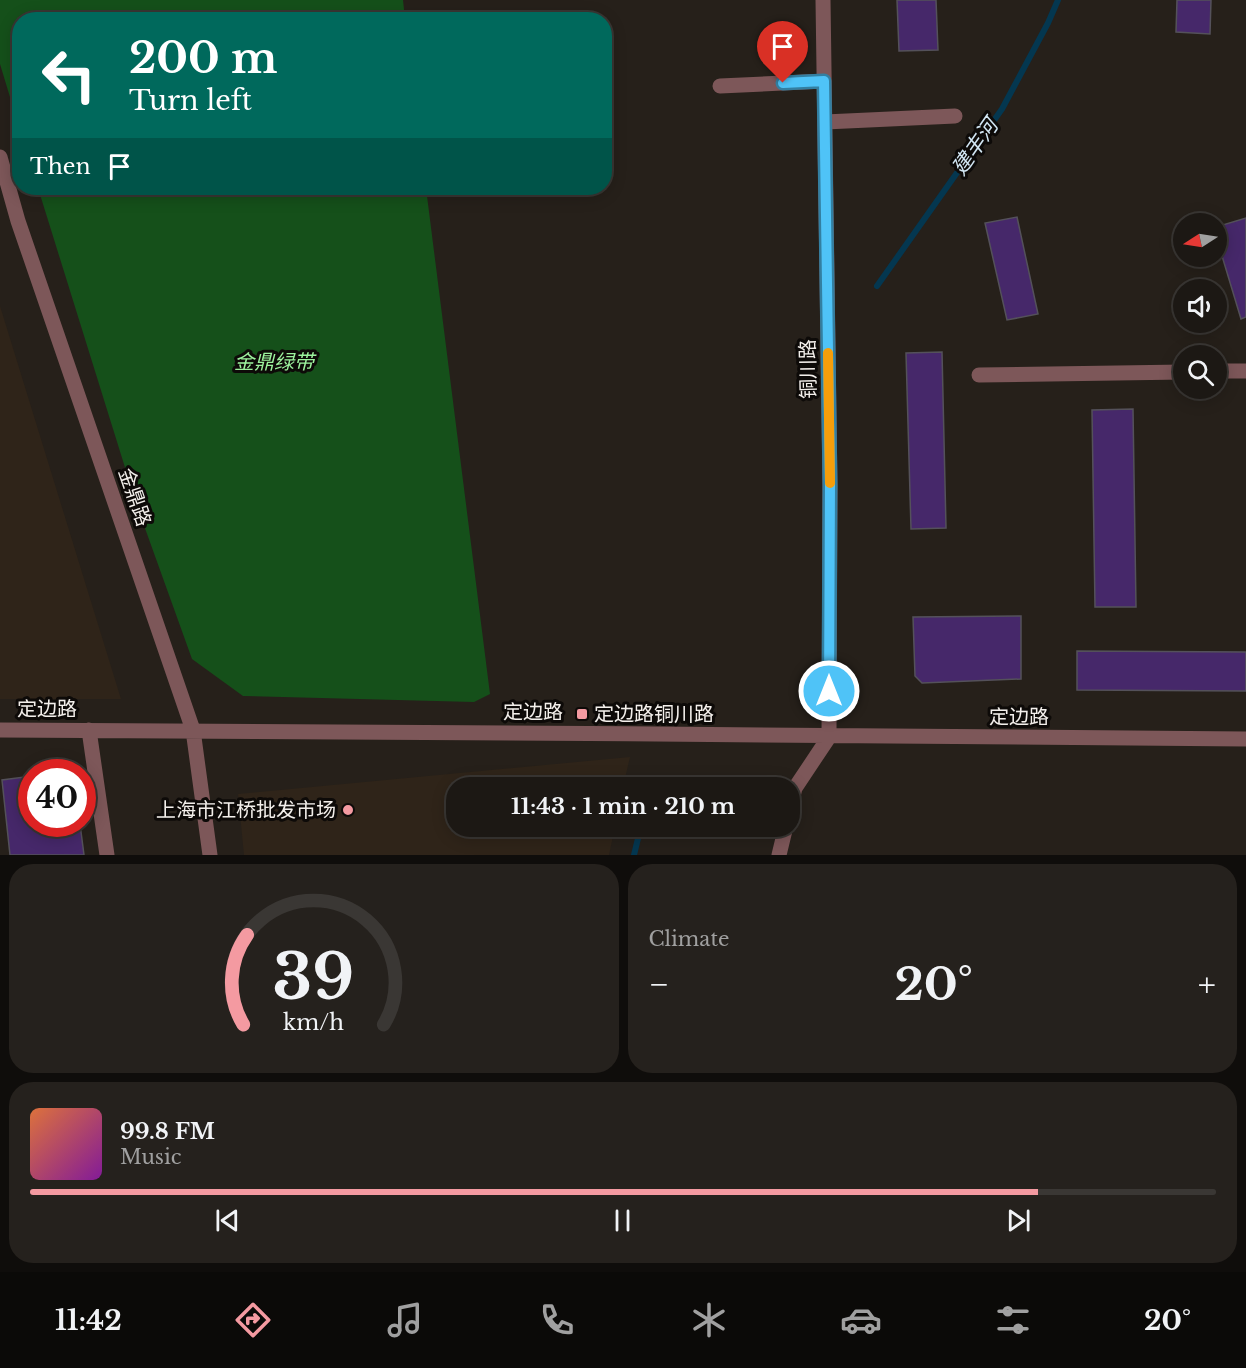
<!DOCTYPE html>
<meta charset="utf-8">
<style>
:root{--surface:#1c1814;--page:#25211d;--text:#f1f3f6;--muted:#a0a0a0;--line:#3a3734;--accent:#f49aa1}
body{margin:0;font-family:"Libre Baskerville","Noto Sans SC",serif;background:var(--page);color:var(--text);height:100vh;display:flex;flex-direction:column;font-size:22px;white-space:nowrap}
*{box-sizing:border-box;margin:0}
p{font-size:20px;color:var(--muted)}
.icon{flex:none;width:33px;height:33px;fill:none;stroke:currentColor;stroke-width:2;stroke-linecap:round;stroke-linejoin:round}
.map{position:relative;height:855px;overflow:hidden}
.panel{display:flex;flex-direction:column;gap:9px;padding:9px;background:#0f0d0b;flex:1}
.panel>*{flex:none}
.top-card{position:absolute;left:12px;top:12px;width:600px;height:183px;border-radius:24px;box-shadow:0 3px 15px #0003,0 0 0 2px var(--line);background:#00695c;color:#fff;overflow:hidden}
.needle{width:39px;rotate:258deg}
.buttons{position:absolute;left:1173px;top:213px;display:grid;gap:12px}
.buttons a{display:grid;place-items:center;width:54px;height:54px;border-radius:50%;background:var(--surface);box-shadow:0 3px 15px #0003,0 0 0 2px var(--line);font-size:30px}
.speed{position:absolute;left:18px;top:759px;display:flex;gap:12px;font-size:30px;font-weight:700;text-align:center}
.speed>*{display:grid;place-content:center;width:78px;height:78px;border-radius:50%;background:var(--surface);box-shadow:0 3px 15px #0003,0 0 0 2px var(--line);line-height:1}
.speed .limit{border:9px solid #d22;background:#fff;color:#111}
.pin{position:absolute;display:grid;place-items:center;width:51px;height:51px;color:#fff;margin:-62px -26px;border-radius:50% 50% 50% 0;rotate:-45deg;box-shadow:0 0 6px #0007}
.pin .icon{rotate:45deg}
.me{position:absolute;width:66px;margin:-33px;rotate:0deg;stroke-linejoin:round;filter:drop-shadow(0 0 4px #0008)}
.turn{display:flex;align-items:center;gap:21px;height:126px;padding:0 18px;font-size:27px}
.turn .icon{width:78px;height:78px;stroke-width:2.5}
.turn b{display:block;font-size:42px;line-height:51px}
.then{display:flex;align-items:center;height:57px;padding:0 18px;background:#0003;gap:12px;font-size:22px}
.big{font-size:45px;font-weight:700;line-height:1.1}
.panel .card{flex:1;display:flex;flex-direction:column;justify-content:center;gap:9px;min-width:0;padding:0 21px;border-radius:24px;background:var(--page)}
.panel .dial{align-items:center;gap:0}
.dial svg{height:156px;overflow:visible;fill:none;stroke:var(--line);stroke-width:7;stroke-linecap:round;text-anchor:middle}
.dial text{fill:var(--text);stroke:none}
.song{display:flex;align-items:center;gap:18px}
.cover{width:72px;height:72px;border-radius:9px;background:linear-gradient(135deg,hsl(20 70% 55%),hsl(290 70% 35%))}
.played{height:6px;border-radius:3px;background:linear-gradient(90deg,var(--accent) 85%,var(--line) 85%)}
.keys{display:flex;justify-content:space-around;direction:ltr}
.heat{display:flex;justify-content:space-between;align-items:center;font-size:33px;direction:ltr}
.panel .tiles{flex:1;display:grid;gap:9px;grid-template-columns:1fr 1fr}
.card:last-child{grid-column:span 2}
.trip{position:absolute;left:446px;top:777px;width:354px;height:60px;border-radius:24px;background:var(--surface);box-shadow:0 3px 15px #0003,0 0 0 2px var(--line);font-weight:700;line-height:60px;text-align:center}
.tabs{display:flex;height:96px;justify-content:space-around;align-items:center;background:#0b0a08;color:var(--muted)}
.tabs .icon{width:42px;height:42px}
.tabs .current{color:var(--accent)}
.tabs b{font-size:27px;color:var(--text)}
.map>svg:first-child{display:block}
.built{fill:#2f2419}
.green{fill:#15501a}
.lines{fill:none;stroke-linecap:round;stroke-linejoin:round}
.stream{stroke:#043750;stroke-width:6}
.building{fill:#46286a;stroke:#54515a;stroke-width:1.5}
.minor{stroke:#7d5759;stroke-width:15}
.route-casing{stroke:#337fa1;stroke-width:15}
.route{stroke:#4fc3f7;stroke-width:10}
.slow{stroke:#f59e0b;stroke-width:10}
.poi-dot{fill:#f49aa1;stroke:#0d0a08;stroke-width:2}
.labels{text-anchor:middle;stroke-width:6;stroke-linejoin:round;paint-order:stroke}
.park-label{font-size:20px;font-style:italic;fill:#9cf29d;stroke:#0d0a08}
.street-label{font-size:20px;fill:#f3efeb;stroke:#0d0a08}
.poi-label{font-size:20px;fill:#f3efeb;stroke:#0d0a08;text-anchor:start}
.water-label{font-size:21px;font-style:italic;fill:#d3e7f4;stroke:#0d0a08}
</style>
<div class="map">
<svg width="1246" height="855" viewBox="0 0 1246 855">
<rect width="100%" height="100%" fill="#26201a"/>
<!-- built -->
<path class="built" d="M0 306 121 699H0Z
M630 757 623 787 456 788V826L615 827 609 855H244L238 794Z"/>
<!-- green -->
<path class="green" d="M0 0H403L405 19 20 20 19 127 0 64Z
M38 188H426L490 694 474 702 243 696 192 659 137 506Z"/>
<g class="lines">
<!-- stream -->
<path class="stream" d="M877 286 1002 109 1048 23 1058 0
M650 788 651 783
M634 855 641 826"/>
</g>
<!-- building -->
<path class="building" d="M897 0H936L938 50 899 51Z
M1177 0H1211L1210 34 1176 32Z
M1017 217 1038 314 1007 320 985 223Z
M1246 218V317L1241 319 1216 236V227Z
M942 352 946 528 911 529 906 353Z
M1133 409 1136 607H1095L1092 410Z
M1021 616V679L922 683 915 676 913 617Z
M1077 651 1246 652V691L1077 690Z
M32 776V824H80L84 855H10L2 780Z"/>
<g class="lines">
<!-- minor -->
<path class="minor" d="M823 0 830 485 829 737
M720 86 824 81
M825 122 955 116
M0 157 18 221 193 730 210 855
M1216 371H1246
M979 375 1184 372
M0 730C415 730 831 737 1246 739
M89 730 107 855
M789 813 795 788 829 737
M779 855 786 826"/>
</g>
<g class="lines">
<defs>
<path id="route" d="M783 83 824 81 830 485 829 691"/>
</defs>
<!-- route casing -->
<use href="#route" class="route-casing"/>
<!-- route -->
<use href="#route" class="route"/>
<!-- slow -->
<path class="slow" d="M828 353 830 483"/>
</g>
<!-- markers -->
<g class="poi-dot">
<rect x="576" y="708" width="12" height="12" rx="3"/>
<circle cx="348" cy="810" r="6"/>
</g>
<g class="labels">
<!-- park labels -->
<g class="park-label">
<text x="274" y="369">金鼎绿带</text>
</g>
<!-- street labels -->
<g class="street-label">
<text transform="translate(808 369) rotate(-91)" y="7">铜川路</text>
<text transform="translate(135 497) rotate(71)" y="7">金鼎路</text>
<text x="47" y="716">定边路</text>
<text x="533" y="719">定边路</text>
<text x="1019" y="724">定边路</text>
</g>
<!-- poi labels -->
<g class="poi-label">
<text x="594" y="721">定边路铜川路</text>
<text x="336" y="817" text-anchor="end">上海市江桥批发市场</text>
</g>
<!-- water labels -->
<g class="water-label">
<text transform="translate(975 147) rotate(-55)" y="7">建丰河</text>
</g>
</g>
</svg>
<div class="buttons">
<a><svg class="needle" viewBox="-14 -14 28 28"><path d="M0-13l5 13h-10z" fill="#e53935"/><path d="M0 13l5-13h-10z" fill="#a0a0a0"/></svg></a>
<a><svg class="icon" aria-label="sound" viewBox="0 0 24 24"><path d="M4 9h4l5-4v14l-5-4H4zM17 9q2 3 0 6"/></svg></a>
<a><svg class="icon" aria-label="search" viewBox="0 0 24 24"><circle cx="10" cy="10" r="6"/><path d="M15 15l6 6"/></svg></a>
</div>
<div class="speed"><div class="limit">40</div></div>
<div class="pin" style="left:783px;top:83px;background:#d93025"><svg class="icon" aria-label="arrive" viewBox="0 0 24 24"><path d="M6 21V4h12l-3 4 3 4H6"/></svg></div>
<svg class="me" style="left:829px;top:691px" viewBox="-20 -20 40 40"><circle r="17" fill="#4fc3f7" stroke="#fff" stroke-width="3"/><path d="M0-11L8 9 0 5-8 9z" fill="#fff"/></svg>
<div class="trip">11:43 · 1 min · 210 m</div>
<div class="top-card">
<div class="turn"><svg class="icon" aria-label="left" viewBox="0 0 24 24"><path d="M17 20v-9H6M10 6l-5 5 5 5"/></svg><div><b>200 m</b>Turn left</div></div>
<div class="then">Then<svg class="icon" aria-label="arrive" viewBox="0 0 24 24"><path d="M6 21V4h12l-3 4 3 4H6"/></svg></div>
</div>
</div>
<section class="panel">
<div class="tiles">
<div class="card dial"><svg viewBox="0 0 100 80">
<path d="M14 69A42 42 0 1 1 86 69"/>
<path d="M14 69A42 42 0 0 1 16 23" stroke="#f49aa1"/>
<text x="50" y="56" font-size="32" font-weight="700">39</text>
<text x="50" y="72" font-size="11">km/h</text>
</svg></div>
<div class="card"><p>Climate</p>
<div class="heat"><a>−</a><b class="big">20°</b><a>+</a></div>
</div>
<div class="card">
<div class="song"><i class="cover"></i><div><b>99.8 FM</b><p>Music</p></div></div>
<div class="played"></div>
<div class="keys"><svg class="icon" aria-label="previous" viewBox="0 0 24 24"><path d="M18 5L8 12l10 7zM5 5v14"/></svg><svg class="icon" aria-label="pause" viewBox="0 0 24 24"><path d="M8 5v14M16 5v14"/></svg><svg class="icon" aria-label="next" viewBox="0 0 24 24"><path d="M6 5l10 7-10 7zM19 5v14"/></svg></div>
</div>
</div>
</section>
<nav class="tabs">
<b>11:42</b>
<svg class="icon current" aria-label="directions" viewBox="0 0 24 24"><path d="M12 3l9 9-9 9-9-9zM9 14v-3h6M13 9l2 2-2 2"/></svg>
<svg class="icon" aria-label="music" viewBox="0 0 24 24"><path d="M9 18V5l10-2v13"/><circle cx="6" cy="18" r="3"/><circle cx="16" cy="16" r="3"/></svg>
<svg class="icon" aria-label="phone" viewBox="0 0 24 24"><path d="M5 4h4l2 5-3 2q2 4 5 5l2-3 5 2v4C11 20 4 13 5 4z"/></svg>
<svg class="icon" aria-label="climate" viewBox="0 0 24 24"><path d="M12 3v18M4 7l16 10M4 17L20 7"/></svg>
<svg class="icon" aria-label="car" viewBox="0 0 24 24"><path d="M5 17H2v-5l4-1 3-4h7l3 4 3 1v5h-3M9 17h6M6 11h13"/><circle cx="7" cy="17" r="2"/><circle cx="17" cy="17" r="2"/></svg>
<svg class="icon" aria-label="filters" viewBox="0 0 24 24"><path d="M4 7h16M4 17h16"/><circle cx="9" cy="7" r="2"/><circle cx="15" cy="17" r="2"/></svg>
<b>20°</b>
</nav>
